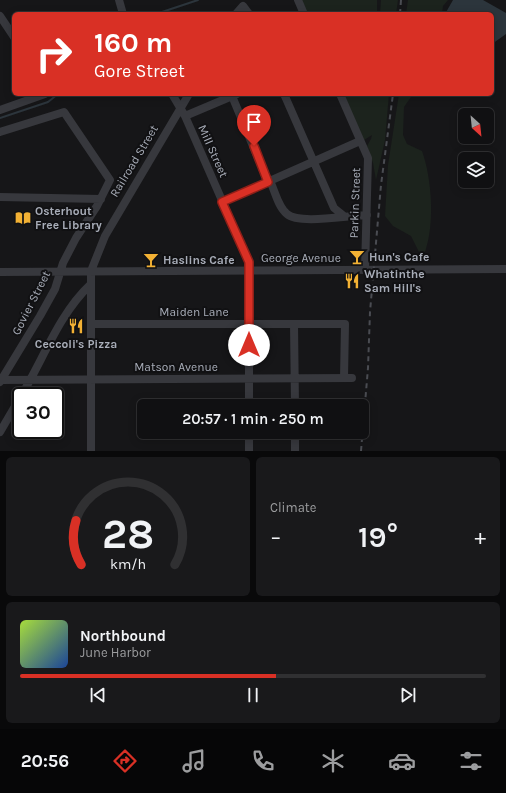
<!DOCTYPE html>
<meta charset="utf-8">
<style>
:root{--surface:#101012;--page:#19191b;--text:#f1f3f6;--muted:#9c9d9f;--line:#303032;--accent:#d93025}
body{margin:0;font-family:Karla,sans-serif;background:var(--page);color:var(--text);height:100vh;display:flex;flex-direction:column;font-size:15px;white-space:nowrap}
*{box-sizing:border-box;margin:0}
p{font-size:13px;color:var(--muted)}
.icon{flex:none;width:22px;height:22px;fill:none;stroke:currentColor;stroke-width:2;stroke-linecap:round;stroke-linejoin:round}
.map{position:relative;height:451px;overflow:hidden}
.drawer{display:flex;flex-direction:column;gap:6px;padding:6px;background:#09090a;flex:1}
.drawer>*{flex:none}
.banner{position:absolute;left:12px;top:12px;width:482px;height:84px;border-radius:6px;box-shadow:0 2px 10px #0003,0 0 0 1px var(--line);background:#d93025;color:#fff;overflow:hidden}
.needle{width:26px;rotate:153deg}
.controls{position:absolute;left:458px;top:108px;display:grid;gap:8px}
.controls a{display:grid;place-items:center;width:36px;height:36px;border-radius:6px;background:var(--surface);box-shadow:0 2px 10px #0003,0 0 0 1px var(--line);font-size:20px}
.speed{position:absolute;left:12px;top:387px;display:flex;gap:8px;font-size:20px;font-weight:700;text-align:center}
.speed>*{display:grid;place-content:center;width:52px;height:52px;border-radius:50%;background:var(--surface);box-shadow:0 2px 10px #0003,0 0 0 1px var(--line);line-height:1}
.speed .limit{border:2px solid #111;border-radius:6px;background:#fff;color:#111}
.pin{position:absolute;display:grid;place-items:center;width:34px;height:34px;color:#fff;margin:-41px -17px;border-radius:50% 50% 50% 0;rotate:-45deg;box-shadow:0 0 4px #0007}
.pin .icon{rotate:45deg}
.me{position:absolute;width:44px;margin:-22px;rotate:0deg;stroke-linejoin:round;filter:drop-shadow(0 0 3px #0008)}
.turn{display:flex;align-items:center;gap:14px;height:84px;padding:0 16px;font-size:18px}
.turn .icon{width:52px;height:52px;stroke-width:2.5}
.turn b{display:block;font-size:28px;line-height:34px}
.big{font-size:30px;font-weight:600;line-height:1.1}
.drawer .card{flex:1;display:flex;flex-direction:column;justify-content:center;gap:6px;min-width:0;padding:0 14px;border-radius:6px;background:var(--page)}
.drawer .dial{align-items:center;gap:0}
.dial svg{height:104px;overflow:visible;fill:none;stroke:var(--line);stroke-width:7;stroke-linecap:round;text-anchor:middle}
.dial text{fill:var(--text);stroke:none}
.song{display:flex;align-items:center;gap:12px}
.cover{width:48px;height:48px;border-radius:6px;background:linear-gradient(135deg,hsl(80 70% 55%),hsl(220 70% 35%))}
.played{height:4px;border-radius:2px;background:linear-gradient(90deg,var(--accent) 55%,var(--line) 55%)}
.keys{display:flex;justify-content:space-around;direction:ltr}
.heat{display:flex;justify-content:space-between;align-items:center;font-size:22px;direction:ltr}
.drawer .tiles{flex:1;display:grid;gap:6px;grid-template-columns:1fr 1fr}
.card:last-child{grid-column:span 2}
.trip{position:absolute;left:137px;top:399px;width:232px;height:40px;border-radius:6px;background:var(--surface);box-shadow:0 2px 10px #0003,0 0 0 1px var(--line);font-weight:600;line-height:40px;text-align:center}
.menu{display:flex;height:64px;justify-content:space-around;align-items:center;background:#060607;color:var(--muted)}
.menu .icon{width:28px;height:28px}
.menu .on{color:var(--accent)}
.menu b{font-size:18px;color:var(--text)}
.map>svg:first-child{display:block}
.green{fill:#1c231d}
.water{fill:#2c353c}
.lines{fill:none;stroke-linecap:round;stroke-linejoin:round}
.stream{stroke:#2c353c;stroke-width:2}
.minor{stroke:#37383d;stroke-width:8}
.rail{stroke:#4a4c52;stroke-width:2;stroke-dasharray:5 4;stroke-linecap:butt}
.route-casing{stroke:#8d1f18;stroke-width:10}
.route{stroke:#d93025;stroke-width:7}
.labels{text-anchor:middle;stroke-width:4;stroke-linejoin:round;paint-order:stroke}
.street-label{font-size:12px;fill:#a8adb8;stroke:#111113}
.poi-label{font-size:12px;font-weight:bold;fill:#a8adb8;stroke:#111113;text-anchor:start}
</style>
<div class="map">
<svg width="506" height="451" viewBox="0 0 506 451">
<rect width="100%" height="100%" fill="#161618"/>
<!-- green -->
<path class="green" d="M299 0H377V14H305Z
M381 0H398L396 14H380Z
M408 0H448L443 6 442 14H406Z
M342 94H389L385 140 376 180 373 163 367 146 371 139 372 135 364 140Z
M399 94H413L404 107 403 135 407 144 422 151C432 179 435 224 425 252L420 254 411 236 393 226 385 216 388 165Z"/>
<!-- water -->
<path class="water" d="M453 0H483L506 13V34L492 44V14H445Z"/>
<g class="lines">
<!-- stream -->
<path class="stream" d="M156 14 198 0
M0 118 48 102 58 94"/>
<!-- minor -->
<path class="minor" d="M119 0 123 14
M298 0 304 14
M236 14 243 6 249 14
M0 16 14 37
M172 94 185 116 249 262V406
M284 94 334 208 344 216
M340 94 368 158 365 270
M232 96 268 182
M0 110 45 94
M185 116 237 94
M0 132 64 112 110 180 97 206 76 238 63 263 55 289 40 316 0 382
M270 181C275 191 278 207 287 214 299 225 349 215 367 215
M0 197 101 199
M222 202 360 141
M0 272 506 269
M91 324H345L344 378
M294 324 295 406
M0 380 352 378
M21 396C43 360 59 314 90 285
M0 432 21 396
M249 432V451
M91 451V271L105 236 189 94
M295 451V432"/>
<!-- rail -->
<path class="rail" d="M400 14 401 0
M361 451 368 368 370 312 381 185 393 94"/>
</g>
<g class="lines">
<defs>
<path id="route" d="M249 345V262L222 202 268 182 254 146"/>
</defs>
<!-- route casing -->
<use href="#route" class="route-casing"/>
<!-- route -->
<use href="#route" class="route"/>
</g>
<!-- icons -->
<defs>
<symbol id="library-bare" viewBox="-9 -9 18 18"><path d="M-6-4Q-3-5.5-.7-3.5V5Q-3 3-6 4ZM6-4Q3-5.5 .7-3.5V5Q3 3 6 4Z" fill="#f2b134" stroke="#111113" stroke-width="2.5" paint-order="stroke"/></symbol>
<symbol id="bar-bare" viewBox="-9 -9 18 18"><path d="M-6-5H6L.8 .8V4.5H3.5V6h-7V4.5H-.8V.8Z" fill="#f2b134" stroke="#111113" stroke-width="2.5" paint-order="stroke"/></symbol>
<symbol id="restaurant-bare" viewBox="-9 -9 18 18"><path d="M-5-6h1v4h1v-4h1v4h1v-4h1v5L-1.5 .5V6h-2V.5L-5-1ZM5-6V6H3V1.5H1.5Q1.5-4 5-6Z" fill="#f2b134" stroke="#111113" stroke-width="2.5" paint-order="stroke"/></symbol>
</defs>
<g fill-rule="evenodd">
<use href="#library-bare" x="12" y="207" width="22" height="22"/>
<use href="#bar-bare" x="346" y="246" width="22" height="22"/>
<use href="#bar-bare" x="140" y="249" width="22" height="22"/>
<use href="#restaurant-bare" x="341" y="270" width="22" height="22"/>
<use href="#restaurant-bare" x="65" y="315" width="22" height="22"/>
</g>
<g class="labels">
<!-- street labels -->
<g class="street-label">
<text transform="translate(213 151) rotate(66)" y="4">Mill Street</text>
<text transform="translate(134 161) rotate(-59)" y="4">Railroad Street</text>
<text transform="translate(355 203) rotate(-88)" y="4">Parkin Street</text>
<text x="301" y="262">George Avenue</text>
<text transform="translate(31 303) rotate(-63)" y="4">Govier Street</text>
<text x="194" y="316">Maiden Lane</text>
<text x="176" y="371">Matson Avenue</text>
</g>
<!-- poi labels -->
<g class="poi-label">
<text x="35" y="215">Osterhout<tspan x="35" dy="14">Free Library</tspan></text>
<text x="369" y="261">Hun's Cafe</text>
<text x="163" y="264">Haslins Cafe</text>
<text x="364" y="278">Whatinthe<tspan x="364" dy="14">Sam Hill's</tspan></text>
<text x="76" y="348" text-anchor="middle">Ceccoli's Pizza</text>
</g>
</g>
</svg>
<div class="controls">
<a><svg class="needle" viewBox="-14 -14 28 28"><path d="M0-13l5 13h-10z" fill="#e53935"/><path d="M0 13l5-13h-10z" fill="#9c9d9f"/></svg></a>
<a><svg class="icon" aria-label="layers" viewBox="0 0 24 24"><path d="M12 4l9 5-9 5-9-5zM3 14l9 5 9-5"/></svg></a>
</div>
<div class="speed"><div class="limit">30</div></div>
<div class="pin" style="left:254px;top:146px;background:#d93025"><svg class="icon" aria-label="arrive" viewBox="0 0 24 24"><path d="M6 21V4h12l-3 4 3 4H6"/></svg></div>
<svg class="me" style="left:249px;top:345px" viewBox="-20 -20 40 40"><circle r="19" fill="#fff"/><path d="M0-13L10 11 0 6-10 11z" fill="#d93025"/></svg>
<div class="trip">20:57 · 1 min · 250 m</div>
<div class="banner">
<div class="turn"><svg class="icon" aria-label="right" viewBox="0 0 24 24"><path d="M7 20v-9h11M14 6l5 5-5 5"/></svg><div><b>160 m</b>Gore Street</div></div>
</div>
</div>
<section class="drawer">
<div class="tiles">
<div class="card dial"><svg viewBox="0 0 100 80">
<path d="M14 69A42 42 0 1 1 86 69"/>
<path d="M14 69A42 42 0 0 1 10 35" stroke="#d93025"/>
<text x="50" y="56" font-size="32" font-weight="700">28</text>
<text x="50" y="72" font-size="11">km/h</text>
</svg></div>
<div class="card"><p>Climate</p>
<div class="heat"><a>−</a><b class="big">19°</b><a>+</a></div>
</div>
<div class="card">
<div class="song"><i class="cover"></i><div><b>Northbound</b><p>June Harbor</p></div></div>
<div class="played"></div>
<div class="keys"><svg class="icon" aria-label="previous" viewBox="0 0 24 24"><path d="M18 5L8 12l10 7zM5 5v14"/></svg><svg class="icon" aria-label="pause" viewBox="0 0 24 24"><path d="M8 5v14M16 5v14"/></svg><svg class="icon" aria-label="next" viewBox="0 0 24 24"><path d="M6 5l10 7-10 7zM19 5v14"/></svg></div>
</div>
</div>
</section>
<nav class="menu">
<b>20:56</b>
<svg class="icon on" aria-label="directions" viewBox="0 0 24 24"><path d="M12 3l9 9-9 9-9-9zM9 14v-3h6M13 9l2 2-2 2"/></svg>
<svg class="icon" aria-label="music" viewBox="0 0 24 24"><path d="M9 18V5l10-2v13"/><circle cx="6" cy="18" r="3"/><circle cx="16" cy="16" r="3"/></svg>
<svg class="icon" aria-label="phone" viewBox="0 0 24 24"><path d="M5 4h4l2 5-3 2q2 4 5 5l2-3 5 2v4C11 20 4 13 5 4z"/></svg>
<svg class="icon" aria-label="climate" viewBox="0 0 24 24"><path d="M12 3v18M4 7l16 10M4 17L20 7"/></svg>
<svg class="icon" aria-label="car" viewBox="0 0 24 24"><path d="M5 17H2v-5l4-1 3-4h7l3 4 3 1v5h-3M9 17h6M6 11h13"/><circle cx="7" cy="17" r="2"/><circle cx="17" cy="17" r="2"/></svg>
<svg class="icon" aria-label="filters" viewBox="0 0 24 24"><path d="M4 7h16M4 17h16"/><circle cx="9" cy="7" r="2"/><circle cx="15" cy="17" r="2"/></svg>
</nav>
